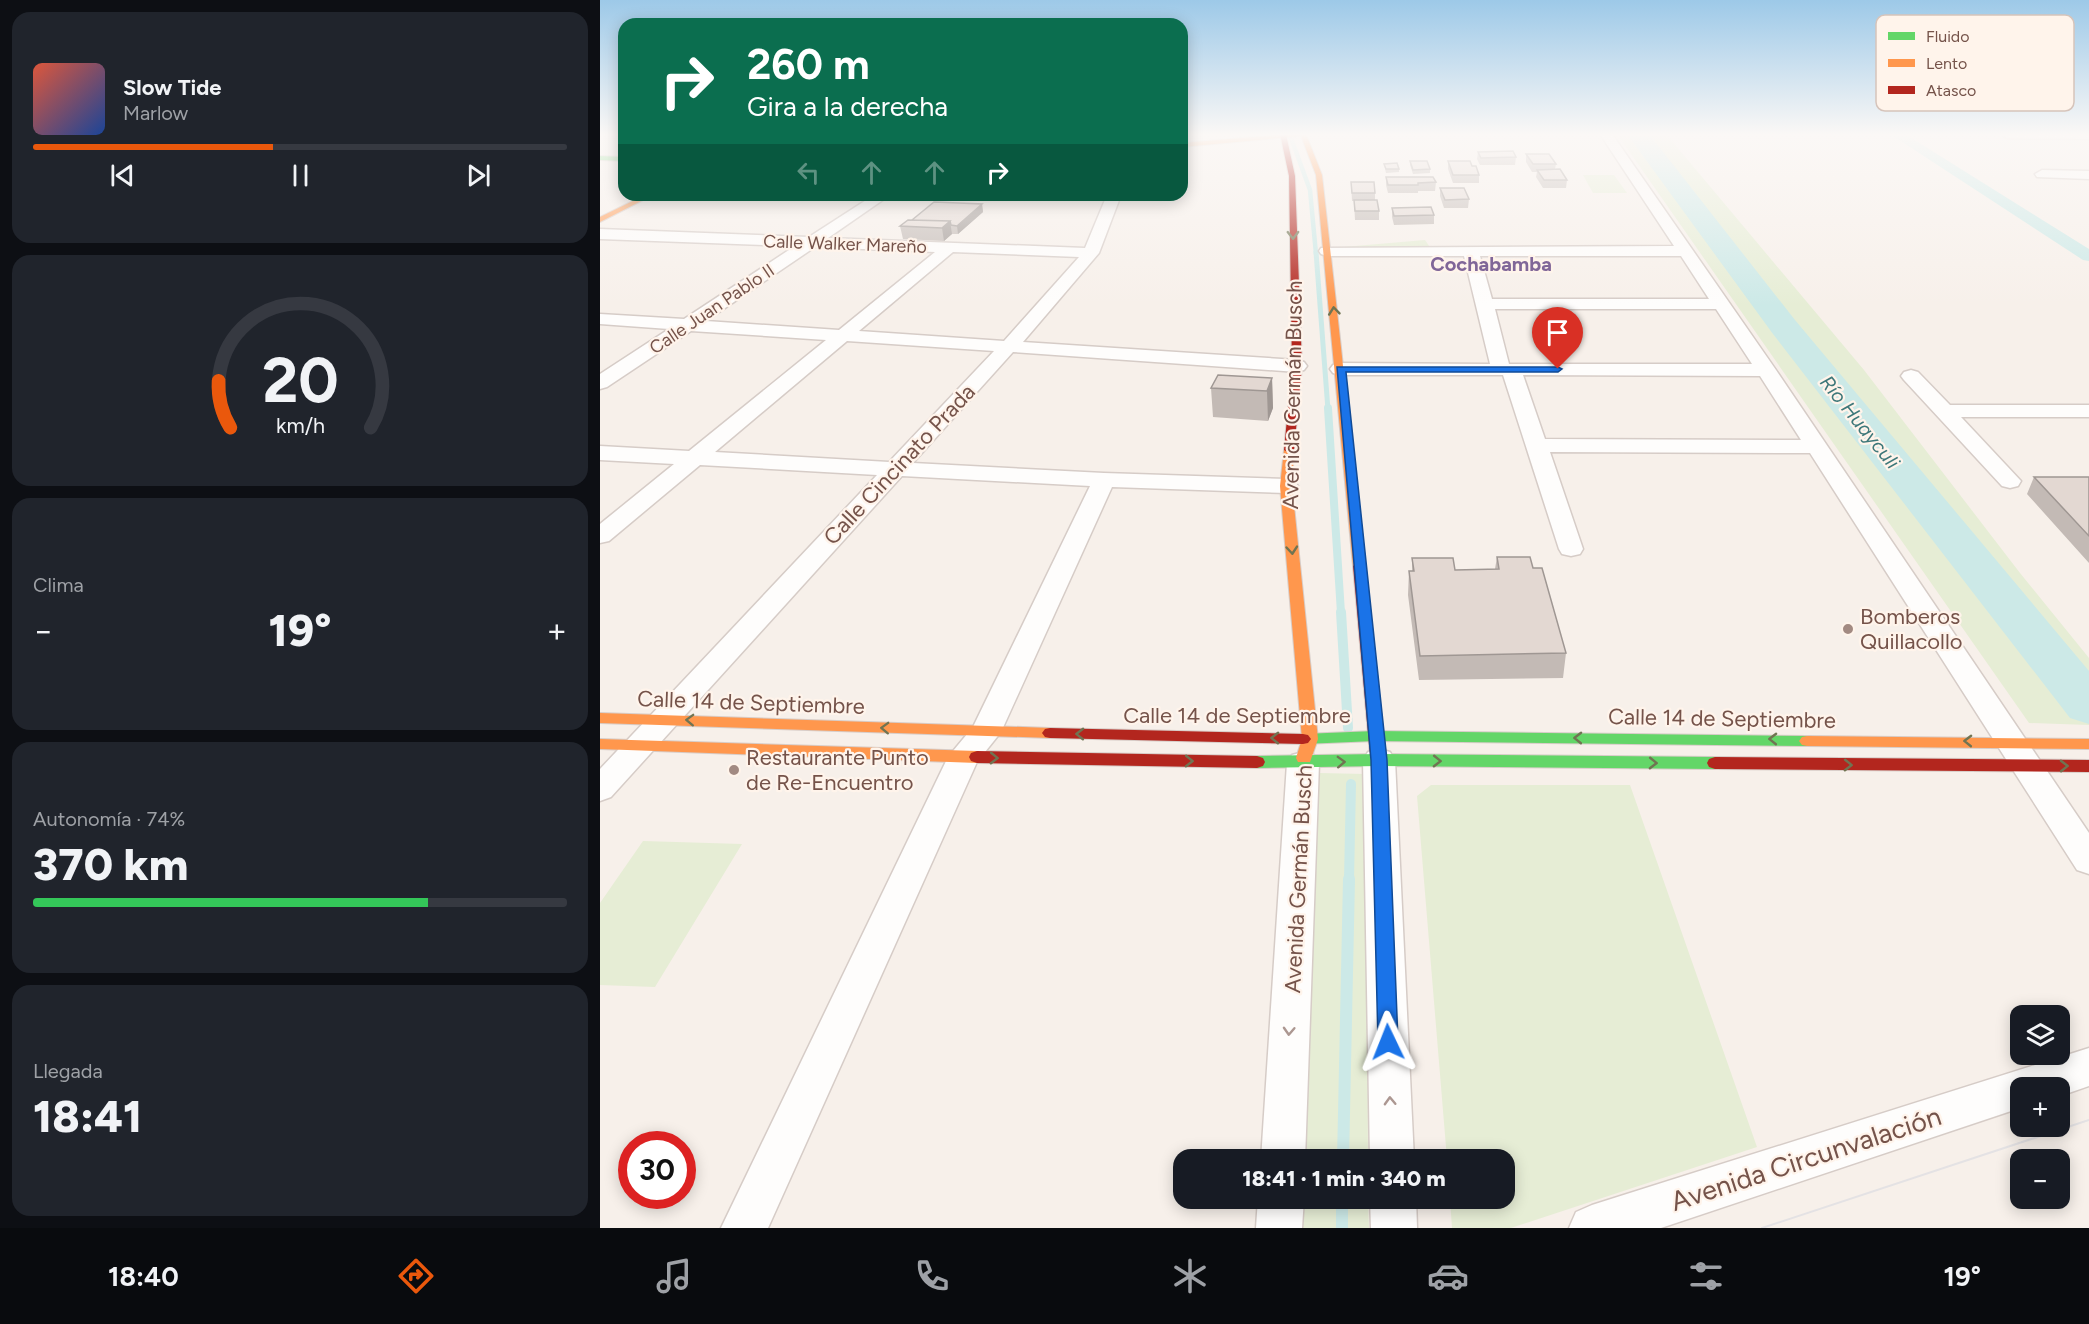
<!DOCTYPE html>
<html lang="es">
<meta charset="utf-8">
<style>
:root{--surface:#171b24;--page:#20242c;--text:#f1f3f6;--muted:#9ea1a6;--line:#363941;--accent:#ea580c}
body{margin:0;font-family:Figtree,sans-serif;background:var(--page);color:var(--text);height:100vh;display:flex;flex-direction:column;font-size:22px;white-space:nowrap}
*{box-sizing:border-box;margin:0}
p{font-size:20px;color:var(--muted)}
.icon{flex:none;width:33px;height:33px;fill:none;stroke:currentColor;stroke-width:2;stroke-linecap:round;stroke-linejoin:round}
.map{position:relative;flex:1;overflow:hidden}
.details{display:flex;flex-direction:column;gap:12px;padding:12px;background:#0d0f14;width:600px}
.details>*{flex:none}
.guide{position:absolute;left:18px;top:18px;width:570px;height:183px;border-radius:18px;box-shadow:0 3px 15px #0003;background:#0b6e4f;color:#fff;overflow:hidden}
.buttons{position:absolute;left:1410px;top:1005px;display:grid;gap:12px}
.buttons a{display:grid;place-items:center;width:60px;height:60px;border-radius:12px;background:var(--surface);box-shadow:0 3px 15px #0003;font-size:30px}
.speed{position:absolute;left:18px;top:1131px;display:flex;gap:12px;font-size:30px;font-weight:700;text-align:center}
.speed>*{display:grid;place-content:center;width:78px;height:78px;border-radius:50%;background:var(--surface);box-shadow:0 3px 15px #0003;line-height:1}
.speed .limit{border:9px solid #d22;background:#fff;color:#111}
.pin{position:absolute;display:grid;place-items:center;width:51px;height:51px;color:#fff;margin:-62px -26px;border-radius:50% 50% 50% 0;rotate:-45deg;box-shadow:0 0 6px #0007}
.pin .icon{rotate:45deg}
.me{position:absolute;width:66px;margin:-33px;rotate:358deg;stroke-linejoin:round;filter:drop-shadow(0 0 4px #0008)}
.turn{display:flex;align-items:center;gap:21px;height:126px;padding:0 30px;font-size:27px}
.turn .icon{width:78px;height:78px;stroke-width:2.5}
.turn b{display:block;font-size:42px;line-height:51px}
.lanes{display:flex;align-items:center;height:57px;padding:0 30px;background:#0003;justify-content:center;gap:30px;direction:ltr}
.lanes .off{opacity:.35}
.big{font-size:45px;font-weight:800;line-height:1.1}
.details .tile{flex:1;display:flex;flex-direction:column;justify-content:center;gap:9px;min-width:0;padding:0 21px;border-radius:18px;background:var(--page)}
.details .dial{align-items:center;gap:0}
.dial svg{height:156px;overflow:visible;fill:none;stroke:var(--line);stroke-width:7;stroke-linecap:round;text-anchor:middle}
.dial text{fill:var(--text);stroke:none}
.song{display:flex;align-items:center;gap:18px}
.cover{width:72px;height:72px;border-radius:9px;background:linear-gradient(135deg,hsl(10 70% 55%),hsl(220 70% 35%))}
.played{height:6px;border-radius:3px;background:linear-gradient(90deg,var(--accent) 45%,var(--line) 45%)}
.keys{display:flex;justify-content:space-around;direction:ltr}
.heat{display:flex;justify-content:space-between;align-items:center;font-size:33px;direction:ltr}
.charge{height:9px;border-radius:4px;background:linear-gradient(90deg,#34c759 74%,var(--line) 0)}
.trip{position:absolute;left:573px;top:1149px;width:342px;height:60px;border-radius:18px;background:var(--surface);box-shadow:0 3px 15px #0003;font-weight:800;line-height:60px;text-align:center}
.dock{display:flex;height:96px;justify-content:space-around;align-items:center;background:#090b0e;color:var(--muted)}
.dock .icon{width:42px;height:42px}
.dock .active{color:var(--accent)}
.dock b{font-size:27px;color:var(--text)}
main{display:flex;flex:1;min-height:0}
.map>svg:first-child{display:block}
.green{fill:#e6edd5}
.lines{fill:none;stroke-linecap:round;stroke-linejoin:round}
.stream-far4{stroke:#cce9e7;stroke-width:4.5}
.stream-far3{stroke:#cce9e7;stroke-width:5}
.stream-far2{stroke:#cce9e7;stroke-width:8}
.stream-far1{stroke:#cce9e7;stroke-width:10}
.stream{stroke:#cce9e7;stroke-width:12}
.canal{fill:#cce9e7;fill-rule:evenodd}
.river{fill:#cce9e7;fill-rule:evenodd}
.street-casing{stroke:#d6ccc7;stroke-width:3}
.fast-casing{stroke:#d8cdc8;stroke-width:2}
.slow-casing{stroke:#d8cdc8;stroke-width:2}
.jam-casing{stroke:#d8cdc8;stroke-width:2}
.street{fill:#fefdfc;fill-rule:evenodd}
.fast{fill:#63d668;fill-rule:evenodd}
.slow{fill:#ff974d;fill-rule:evenodd}
.jam{fill:#b3261e;fill-rule:evenodd}
.tram{stroke:#e4e2e4;stroke-width:2}
.wall{fill:#c3bab5}
.shaded-wall{fill:#9f9793}
.building{fill:#e3d8d2;stroke:#9f9793;stroke-width:1.5}
.oneway{stroke:#707452}
.oneway2{stroke:#ac9791}
.route{fill:#1a73e8;stroke:#114b97;stroke-width:1.5}
.poi-dot{fill:#a28a82;stroke:#fff4eb;stroke-width:2}
.labels{text-anchor:middle;stroke-width:4.5;stroke-linejoin:round;paint-order:stroke}
.far-street-label{font-size:18px;fill:#75534a;stroke:#fff4eb}
.far-neighbourhood-label{font-size:20px;font-weight:bold;fill:#806698;stroke:#fff4eb}
.far-water-label{font-size:20px;font-style:italic;fill:#3e787a;stroke:#fff4eb}
.street-label{font-size:22px;fill:#75534a;stroke:#fff4eb}
.poi-label{font-size:22px;fill:#75534a;stroke:#fff4eb;text-anchor:start}
.near-street-label{font-size:27px;fill:#75534a;stroke:#fff4eb}
.key{fill:#fff4eb;stroke:#d6c4bb;stroke-width:1.5}
.key-label{font-size:16px;fill:#75534a}
</style>
<main>
<section class="details">
<div class="tile">
<div class="song"><i class="cover"></i><div><b>Slow Tide</b><p>Marlow</p></div></div>
<div class="played"></div>
<div class="keys"><svg class="icon" aria-label="previous" viewBox="0 0 24 24"><path d="M18 5L8 12l10 7zM5 5v14"/></svg><svg class="icon" aria-label="pause" viewBox="0 0 24 24"><path d="M8 5v14M16 5v14"/></svg><svg class="icon" aria-label="next" viewBox="0 0 24 24"><path d="M6 5l10 7-10 7zM19 5v14"/></svg></div>
</div>
<div class="tile dial"><svg viewBox="0 0 100 80">
<path d="M14 69A42 42 0 1 1 86 69"/>
<path d="M14 69A42 42 0 0 1 8 45" stroke="#ea580c"/>
<text x="50" y="56" font-size="32" font-weight="700">20</text>
<text x="50" y="72" font-size="11">km/h</text>
</svg></div>
<div class="tile"><p>Clima</p>
<div class="heat"><a>−</a><b class="big">19°</b><a>+</a></div>
</div>
<div class="tile"><p>Autonomía · 74%</p><b class="big">370 km</b><div class="charge"></div></div>
<div class="tile"><p>Llegada</p><b class="big">18:41</b></div>
</section>
<div class="map">
<svg width="1489" height="1228" viewBox="0 0 1489 1228">
<rect width="100%" height="100%" fill="#f7f0ea"/>
<!-- green -->
<path class="green" d="M1017 134H1066L1264 370 1420 573 1489 658V725L1429 723Z
M983 175H1014L1027 193H993Z
M825 240 832 250H745L743 247Z
M719 773 766 774 768 1159 703 1160Z
M831 785H1030L1157 1147 911 1228H852L850 1199 904 1198V1160L847 1159 817 796Z
M43 841 142 844 55 987 0 985V903Z
M701 1199H768L769 1228H700Z"/>
<g class="lines">
<!-- stream-far4 -->
<path class="stream-far4" d="M691 138 710 190 716 254"/>
<!-- stream-far3 -->
<path class="stream-far3" d="M716 252 728 410"/>
<!-- stream-far2 -->
<path class="stream-far2" d="M728 408 741 613"/>
<!-- stream-far1 -->
<path class="stream-far1" d="M741 612 748 728
M749 880 751 784"/>
<!-- stream -->
<path class="stream" d="M743 1160 749 879
M742 1198V1228"/>
<!-- canal -->
<path class="canal" d="M1290 134H1305L1489 249V261L1483 260Z"/>
<!-- river -->
<path class="river" d="M1027 134H1049L1195 320 1489 671V724L1470 718 1173 334Z"/>
<defs>
<path id="street" d="M1000 134H1012L1176 370 1489 833V874L1477 870 1210 453 950 452 983 549 980 554 971 556 962 554 959 549 903 375H740L733 373 730 369 733 365 740 363 890 364 864 256H727L721 254 719 251 721 248 1074 246ZM880 256H1081L1109 299H892ZM895 309H1116L1152 364H909ZM923 375 1160 376 1201 440 945 439Z
M1401 134H1489V139L1407 138Z
M1442 170 1489 171V179L1437 177 1435 174Z
M274 195H290L228 238 485 248 507 195H521L499 253 423 342 697 360 704 362 707 366 704 370 697 372 413 352 313 463 504 473 686 479 694 481 698 486 694 491 686 493 512 487 401 732 377 762 168 1228H121L348 757 373 727 490 486 302 476 11 797 0 801V769L277 475 100 465 9 541 0 543V524L74 464 0 460V446L89 451 226 340 91 331 7 387 0 389V374L69 329 0 324V314L84 319 195 246 0 239V229L209 237ZM215 247 335 252 239 330 106 321ZM353 252 479 257 404 341 259 331ZM247 341 394 351 289 462 115 452Z
M1311 370 1318 372 1350 405H1489V417H1361L1421 481 1418 486 1410 488 1402 486 1304 380 1301 376 1304 372Z
M779 749 790 752 795 760 814 1160H770L763 760 768 752Z
M703 752 714 755 719 763 705 1160H661L687 763 692 755Z
M1489 1048V1086L1460 1096V1088H1420V1108L1061 1228H969L976 1212 992 1205Z
M658 1198H704L702 1228H656Z
M770 1198H816L817 1228H771Z"/>
<path id="fast" d="M0 156 24 157V161L0 160Z
M775 731 1207 736 1212 737 1215 741 1212 745 1207 746 775 741 703 744 698 743 695 739 698 735 703 734Z
M779 754 1115 757 1121 759 1123 763 1121 767 1115 769 779 766 657 768 651 766 649 762 651 758 657 756Z"/>
<path id="slow" d="M685 134H706L722 175 765 566 759 570 753 566 716 175 701 136 582 147V143Z
M45 195H53L0 222V217Z
M689 447 694 450 692 486 718 739 710 762H698L696 758 702 739 680 486 684 450Z
M0 713 450 728 455 729 458 733 455 737 450 738 0 723Z
M1207 736 1489 739V749L1207 746 1202 745 1199 741 1202 737Z
M0 739 377 751 383 753 385 757 383 761 377 763 0 749Z"/>
<path id="jam" d="M680 134H686L695 176 702 366 694 450 689 453 684 450 692 366 689 176Z
M759 562 765 566 786 756 784 760H772L770 756 753 566Z
M450 728 703 734 708 735 711 739 708 743 703 744 450 738 445 737 442 733 445 729Z
M377 751 657 756 663 758 665 762 663 766 657 768 377 763 371 761 369 757 371 753Z
M1115 757 1489 760V772L1115 769 1109 767 1107 763 1109 759Z"/>
</defs>
<!-- street casing -->
<use href="#street" class="street-casing"/>
<!-- fast casing -->
<use href="#fast" class="fast-casing"/>
<!-- slow casing -->
<use href="#slow" class="slow-casing"/>
<!-- jam casing -->
<use href="#jam" class="jam-casing"/>
<!-- street -->
<use href="#street" class="street"/>
<!-- fast -->
<use href="#fast" class="fast"/>
<!-- slow -->
<use href="#slow" class="slow"/>
<!-- jam -->
<use href="#jam" class="jam"/>
<!-- tram -->
<path class="tram" d="M1162 1228 1489 1120"/>
</g>
<!-- wall -->
<path class="wall" d="M878 152 916 157 915 165H880L877 159Z
M926 154 956 164 955 169 967 180 966 188H943L936 177 937 172H932L926 162Z
M810 161 830 169V173L813 174 810 165Z
M848 161 872 166 879 175V183H853L848 169Z
M784 164 799 169V172L786 173Z
M786 177 836 182 835 191H818V193H788L786 185Z
M751 182 775 193V200L779 211V220H755L754 201H752Z
M840 188 869 199 868 208H844L840 196Z
M66 195H98L94 197Z
M382 204 383 212 358 234H352L344 241 303 239 300 226 312 220Z
M792 208 834 215V224L794 225 792 217Z
M672 378 673 408 668 421 613 417 611 388Z
M1434 477H1489V563L1427 494Z
M897 557 966 653 963 678 819 680 808 595 809 571H812V558L855 570 895 569Z"/>
<!-- shaded-wall -->
<path class="shaded-wall" d="M382 204 383 212 358 234 357 226Z
M350 221 352 234 344 241 342 228Z
M672 378 673 408 668 421 667 391Z"/>
<!-- building -->
<path class="building" d="M913 151 916 157 881 158 878 152Z
M926 154H949L956 164H933Z
M810 161H827L830 169 813 170Z
M848 161H870L872 166H876L879 175H853Z
M797 163 799 169H786L784 164Z
M960 169 967 180H944L937 170Z
M786 177H833L836 182 818 183V185H788Z
M751 182H774L775 193H752Z
M840 188H864L869 199 845 200Z
M754 200H777L779 211H755Z
M334 202 382 204 357 226 351 225 350 221 312 220Z
M831 207 834 215 794 216 792 208Z
M308 220 350 221 342 228 300 226Z
M618 375 672 378 667 391 611 388Z
M1434 477H1489V536Z
M897 557H930L933 568H942L966 653 820 656 809 571H814L812 558H853L855 570 899 569Z"/>
<!-- one-way arrows -->
<defs><path id="oneway-chevron" d="M-2-3.5L2.5 0L-2 3.5" fill="none" stroke-width="1.6" stroke-linecap="round" stroke-linejoin="round" transform="scale(1.5)"/></defs>
<g class="oneway">
<use href="#oneway-chevron" transform="translate(693 235) rotate(89)"/>
<use href="#oneway-chevron" transform="translate(734 311) rotate(-96)"/>
<use href="#oneway-chevron" transform="translate(692 550) rotate(85)"/>
<use href="#oneway-chevron" transform="translate(90 720) rotate(-178)"/>
<use href="#oneway-chevron" transform="translate(285 728) rotate(-178)"/>
<use href="#oneway-chevron" transform="translate(480 734) rotate(-179)"/>
<use href="#oneway-chevron" transform="translate(675 738) rotate(-179)"/>
<use href="#oneway-chevron" transform="translate(978 738) rotate(-179)"/>
<use href="#oneway-chevron" transform="translate(1173 739) rotate(-179)"/>
<use href="#oneway-chevron" transform="translate(1368 741) rotate(-179)"/>
<use href="#oneway-chevron" transform="translate(394 758) rotate(1)"/>
<use href="#oneway-chevron" transform="translate(589 761) rotate(1)"/>
<use href="#oneway-chevron" transform="translate(837 761) rotate(1)"/>
<use href="#oneway-chevron" transform="translate(741 762) rotate(-2)"/>
<use href="#oneway-chevron" transform="translate(1053 763) rotate(1)"/>
<use href="#oneway-chevron" transform="translate(1248 765) rotate(1)"/>
<use href="#oneway-chevron" transform="translate(1464 766) rotate(-1)"/>
</g>
<g class="oneway2">
<use href="#oneway-chevron" transform="translate(689 1031) rotate(93)"/>
<use href="#oneway-chevron" transform="translate(790 1101) rotate(-92)"/>
</g>
<!-- sky -->
<linearGradient id="sky" x2="0" y2="1"><stop stop-color="#9dc9e8"/><stop offset="0.44" stop-color="#fbf8f6"/><stop offset="1" stop-color="#fbf8f6" stop-opacity="0"/></linearGradient>
<rect width="1489" height="306" fill="url(#sky)"/>
<!-- route -->
<path class="route" d="M737 367H958L962 369 958 372H746L787 760 798 1042 795 1049 788 1051 781 1049 778 1042 771 760Z"/>
<!-- markers -->
<g class="poi-dot">
<circle cx="1248" cy="629" r="6"/>
<circle cx="134" cy="770" r="6"/>
</g>
<g class="labels">
<!-- far-street labels -->
<g class="far-street-label">
<text transform="translate(245 244) rotate(2)" y="6">Calle Walker Mareño</text>
<text transform="translate(112 309) rotate(-34)" y="6">Calle Juan Pablo II</text>
</g>
<!-- far-neighbourhood labels -->
<g class="far-neighbourhood-label">
<text x="891" y="271">Cochabamba</text>
</g>
<!-- far-water labels -->
<g class="far-water-label">
<text transform="translate(1260 422) rotate(51)" y="7">Río Huayculi</text>
</g>
<!-- street labels -->
<g class="street-label">
<text transform="translate(692 395) rotate(-89)" y="8">Avenida Germán Busch</text>
<text transform="translate(299 464) rotate(-47)" y="8">Calle Cincinato Prada</text>
<text transform="translate(151 702) rotate(2)" y="8">Calle 14 de Septiembre</text>
<text x="637" y="723">Calle 14 de Septiembre</text>
<text transform="translate(1122 718) rotate(1)" y="8">Calle 14 de Septiembre</text>
<text transform="translate(698 879) rotate(-87)" y="8">Avenida Germán Busch</text>
</g>
<!-- poi labels -->
<g class="poi-label">
<text x="1260" y="624">Bomberos<tspan x="1260" dy="25">Quillacollo</tspan></text>
<text x="146" y="765">Restaurante Punto<tspan x="146" dy="25">de Re-Encuentro</tspan></text>
</g>
<!-- near-street labels -->
<g class="near-street-label">
<text transform="translate(1206 1159) rotate(-18)" y="9">Avenida Circunvalación</text>
</g>
</g>
<!-- legend -->
<rect x="1276" y="15" width="198" height="96" rx="9" class="key"/>
<rect x="1288" y="32" width="27" height="8" fill="#63d668"/>
<rect x="1288" y="59" width="27" height="8" fill="#ff974d"/>
<rect x="1288" y="86" width="27" height="8" fill="#b3261e"/>
<g class="key-label">
<text x="1326" y="42">Fluido</text>
<text x="1326" y="69">Lento</text>
<text x="1326" y="96">Atasco</text>
</g>
</svg>
<div class="buttons">
<a><svg class="icon" aria-label="layers" viewBox="0 0 24 24"><path d="M12 4l9 5-9 5-9-5zM3 14l9 5 9-5"/></svg></a>
<a>+</a>
<a>−</a>
</div>
<div class="speed"><div class="limit">30</div></div>
<div class="pin" style="left:958px;top:369px;background:#d93025"><svg class="icon" aria-label="arrive" viewBox="0 0 24 24"><path d="M6 21V4h12l-3 4 3 4H6"/></svg></div>
<svg class="me" style="left:788px;top:1042px" viewBox="-20 -20 40 40"><path d="M0-17L14 15 0 8-14 15z" fill="#1a73e8" stroke="#fff" stroke-width="4"/></svg>
<div class="trip">18:41 · 1 min · 340 m</div>
<div class="guide">
<div class="turn"><svg class="icon" aria-label="right" viewBox="0 0 24 24"><path d="M7 20v-9h11M14 6l5 5-5 5"/></svg><div><b>260 m</b>Gira a la derecha</div></div>
<div class="lanes"><svg class="icon off" aria-label="left" viewBox="0 0 24 24"><path d="M17 20v-9H6M10 6l-5 5 5 5"/></svg><svg class="icon off" aria-label="ahead" viewBox="0 0 24 24"><path d="M12 20V5M6 11l6-6 6 6"/></svg><svg class="icon off" aria-label="ahead" viewBox="0 0 24 24"><path d="M12 20V5M6 11l6-6 6 6"/></svg><svg class="icon" aria-label="right" viewBox="0 0 24 24"><path d="M7 20v-9h11M14 6l5 5-5 5"/></svg></div>
</div>
</div>
</main>
<nav class="dock">
<b>18:40</b>
<svg class="icon active" aria-label="directions" viewBox="0 0 24 24"><path d="M12 3l9 9-9 9-9-9zM9 14v-3h6M13 9l2 2-2 2"/></svg>
<svg class="icon" aria-label="music" viewBox="0 0 24 24"><path d="M9 18V5l10-2v13"/><circle cx="6" cy="18" r="3"/><circle cx="16" cy="16" r="3"/></svg>
<svg class="icon" aria-label="phone" viewBox="0 0 24 24"><path d="M5 4h4l2 5-3 2q2 4 5 5l2-3 5 2v4C11 20 4 13 5 4z"/></svg>
<svg class="icon" aria-label="climate" viewBox="0 0 24 24"><path d="M12 3v18M4 7l16 10M4 17L20 7"/></svg>
<svg class="icon" aria-label="car" viewBox="0 0 24 24"><path d="M5 17H2v-5l4-1 3-4h7l3 4 3 1v5h-3M9 17h6M6 11h13"/><circle cx="7" cy="17" r="2"/><circle cx="17" cy="17" r="2"/></svg>
<svg class="icon" aria-label="filters" viewBox="0 0 24 24"><path d="M4 7h16M4 17h16"/><circle cx="9" cy="7" r="2"/><circle cx="15" cy="17" r="2"/></svg>
<b>19°</b>
</nav>
